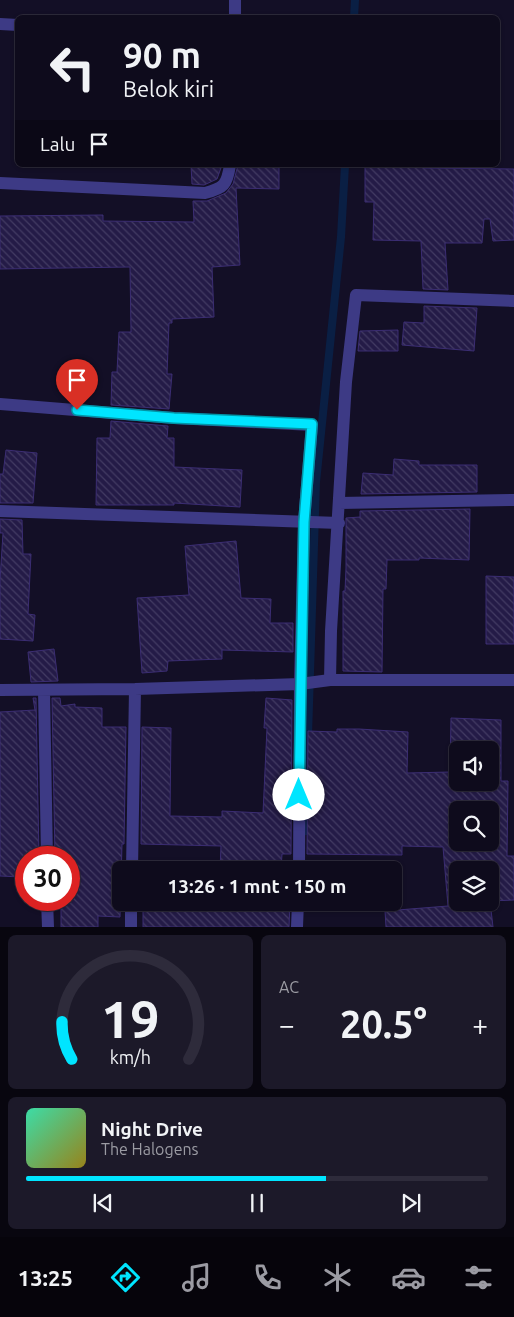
<!DOCTYPE html>
<html lang="id">
<meta charset="utf-8">
<style>
:root{--surface:#0e0b1c;--page:#1c1929;--text:#f1f3f6;--muted:#9b9ba3;--line:#2e2b3b;--accent:#00e5ff}
body{margin:0;font-family:Ubuntu,sans-serif;background:var(--page);color:var(--text);height:100vh;display:flex;flex-direction:column;font-size:19px;white-space:nowrap}
*{box-sizing:border-box;margin:0}
p{font-size:16px;color:var(--muted)}
.icon{flex:none;width:28px;height:28px;fill:none;stroke:currentColor;stroke-width:2;stroke-linecap:round;stroke-linejoin:round}
.map{position:relative;height:927px;overflow:hidden}
.sheet{display:flex;flex-direction:column;gap:8px;padding:8px;background:#08060f;flex:1}
.sheet>*{flex:none}
.hud{position:absolute;left:15px;top:15px;width:485px;height:152px;border-radius:8px;box-shadow:0 1px 4px #0004,0 0 0 1px var(--line);background:#0e0b1c;color:var(--text);overflow:hidden}
.fabs{position:absolute;left:449px;top:741px;display:grid;gap:10px}
.fabs a{display:grid;place-items:center;width:50px;height:50px;border-radius:8px;background:var(--surface);box-shadow:0 1px 4px #0004,0 0 0 1px var(--line);font-size:25px}
.speed{position:absolute;left:15px;top:846px;display:flex;gap:10px;font-size:25px;font-weight:700;text-align:center}
.speed>*{display:grid;place-content:center;width:65px;height:65px;border-radius:50%;background:var(--surface);box-shadow:0 1px 4px #0004,0 0 0 1px var(--line);line-height:1}
.speed .limit{border:8px solid #d22;background:#fff;color:#111}
.pin{position:absolute;display:grid;place-items:center;width:42px;height:42px;color:#fff;margin:-51px -21px;border-radius:50% 50% 50% 0;rotate:-45deg;box-shadow:0 0 5px #0007}
.pin .icon{rotate:45deg}
.me{position:absolute;width:55px;margin:-28px;rotate:0deg;stroke-linejoin:round;filter:drop-shadow(0 0 4px #0008)}
.turn{display:flex;align-items:center;gap:18px;height:105px;padding:0 25px;font-size:22px}
.turn .icon{width:65px;height:65px;stroke-width:2.5}
.turn b{display:block;font-size:35px;line-height:42px}
.then{display:flex;align-items:center;height:48px;padding:0 25px;background:#0003;gap:10px;font-size:19px}
.big{font-size:38px;font-weight:600;line-height:1.1}
.sheet .tile{flex:1;display:flex;flex-direction:column;justify-content:center;gap:8px;min-width:0;padding:0 18px;border-radius:8px;background:var(--page)}
.sheet .dial{align-items:center;gap:0}
.dial svg{height:130px;overflow:visible;fill:none;stroke:var(--line);stroke-width:7;stroke-linecap:round;text-anchor:middle}
.dial text{fill:var(--text);stroke:none}
.song{display:flex;align-items:center;gap:15px}
.cover{width:60px;height:60px;border-radius:8px;background:linear-gradient(135deg,hsl(160 70% 55%),hsl(50 70% 35%))}
.played{height:5px;border-radius:2px;background:linear-gradient(90deg,var(--accent) 65%,var(--line) 65%)}
.keys{display:flex;justify-content:space-around;direction:ltr}
.heat{display:flex;justify-content:space-between;align-items:center;font-size:28px;direction:ltr}
.sheet .tiles{flex:1;display:grid;gap:8px;grid-template-columns:1fr 1fr}
.tile:last-child{grid-column:span 2}
.trip{position:absolute;left:112px;top:861px;width:290px;height:50px;border-radius:8px;background:var(--surface);box-shadow:0 1px 4px #0004,0 0 0 1px var(--line);font-weight:600;line-height:50px;text-align:center}
.dock{display:flex;height:80px;justify-content:space-around;align-items:center;background:#06040b;color:var(--muted)}
.dock .icon{width:35px;height:35px}
.dock .active{color:var(--accent)}
.dock b{font-size:22px;color:var(--text)}
.map>svg:first-child{display:block}
.lines{fill:none;stroke-linecap:round;stroke-linejoin:round}
.stream{stroke:#0a1f44;stroke-width:8}
.building{fill:url(#building-back-hatch);stroke:#3b2d73;fill-rule:evenodd}
.minor{stroke:#3d3a85;stroke-width:12}
.route-casing{stroke:#0095a6;stroke-width:12}
.route{stroke:#00e5ff;stroke-width:9}
</style>
<div class="map">
<svg width="514" height="927" viewBox="0 0 514 927">
<defs>
<pattern id="building-back-hatch" width="6" height="6" patternUnits="userSpaceOnUse" patternTransform="scale(1.25)"><rect width="6" height="6" fill="#241b47"/><path d="M-1 5l2 2M0 0l6 6M5-1l2 2" fill="none" stroke="#433b63"/></pattern>
</defs>
<rect width="100%" height="100%" fill="#130f26"/>
<g class="lines">
<!-- stream -->
<path class="stream" d="M354 18 355 0
M305 831 316 482 341 237 345 165"/>
</g>
<!-- building -->
<path class="building" d="M191 165H222L217 179 204 185 192 184Z
M238 165H279V189L236 188 240 265 212 267 214 317 172 319V323H169L167 374H172L169 409 111 405 112 372H117L119 332H131L130 267 0 269V216L103 215V221L194 222 193 201H207L226 193 233 184Z
M423 166V168L514 169V240L493 241 490 219H484L482 243H445L448 290 423 289 421 241 373 240 374 202H365V167Z
M424 306 477 308 474 351 402 345 404 322 424 323Z
M398 330V351H358L360 331Z
M111 421 168 426 167 438H174V467L242 470 240 507 174 503V505H96L97 438H110Z
M6 450 37 453 33 503H0V474H3Z
M394 459 419 461V465H477V492L361 494 363 473 393 475Z
M470 509 469 560 419 558V560H387L386 589H383L382 672 343 671V591H345L346 568V518L360 517V511Z
M0 519 22 520 23 554H31L28 614 35 615 33 641 0 639V580L3 533H0Z
M236 541 241 598 271 599 270 623H293V652L222 650V659L168 661 167 671 142 673 137 598 189 595 185 546Z
M486 576 514 577V644H486Z
M54 649 58 681 31 682 28 652Z
M33 698H36L39 858H22L21 877 0 876V712L35 710Z
M52 698H60L61 706 75 704V707L102 708V727H126L124 844H122L120 917 98 916V927H61V900H69V858H55Z
M266 698 292 700 291 854H282L281 870H220L221 846 141 844 142 727 171 728 170 816 222 817V811L263 813 267 728H264Z
M451 718 501 720V781H508L507 856H514V900L490 901 493 927H386L385 911 448 906 443 847 402 846V855L307 854 308 731 337 732V729H359L408 732 407 773 450 772ZM458 750H490V782H458ZM458 810H490V842H458ZM458 870H490V902H458Z
M218 902H290L289 927H143V905L218 907Z"/>
<g class="lines">
<!-- minor -->
<path class="minor" d="M235 18V0
M0 24 18 25
M0 183 205 193C224 188 227 185 230 165
M0 404 174 418 312 425 304 522 300 684 299 870
M339 503 514 500
M0 511 339 523
M330 680 331 631 346 382 356 295 514 301
M0 690 135 689 300 684 330 680H514
M44 690 47 858
M132 870 135 689
M47 900 48 927
M131 927V902
M297 927 298 902"/>
</g>
<g class="lines">
<defs>
<path id="route" d="M77 410 174 418 312 424 304 522 299 795"/>
</defs>
<!-- route casing -->
<use href="#route" class="route-casing"/>
<!-- route -->
<use href="#route" class="route"/>
</g>
</svg>
<div class="fabs">
<a><svg class="icon" aria-label="sound" viewBox="0 0 24 24"><path d="M4 9h4l5-4v14l-5-4H4zM17 9q2 3 0 6"/></svg></a>
<a><svg class="icon" aria-label="search" viewBox="0 0 24 24"><circle cx="10" cy="10" r="6"/><path d="M15 15l6 6"/></svg></a>
<a><svg class="icon" aria-label="layers" viewBox="0 0 24 24"><path d="M12 4l9 5-9 5-9-5zM3 14l9 5 9-5"/></svg></a>
</div>
<div class="speed"><div class="limit">30</div></div>
<div class="pin" style="left:77px;top:410px;background:#d93025"><svg class="icon" aria-label="arrive" viewBox="0 0 24 24"><path d="M6 21V4h12l-3 4 3 4H6"/></svg></div>
<svg class="me" style="left:299px;top:795px" viewBox="-20 -20 40 40"><circle r="19" fill="#fff"/><path d="M0-13L10 11 0 6-10 11z" fill="#00e5ff"/></svg>
<div class="trip">13:26 · 1 mnt · 150 m</div>
<div class="hud">
<div class="turn"><svg class="icon" aria-label="left" viewBox="0 0 24 24"><path d="M17 20v-9H6M10 6l-5 5 5 5"/></svg><div><b>90 m</b>Belok kiri</div></div>
<div class="then">Lalu<svg class="icon" aria-label="arrive" viewBox="0 0 24 24"><path d="M6 21V4h12l-3 4 3 4H6"/></svg></div>
</div>
</div>
<section class="sheet">
<div class="tiles">
<div class="tile dial"><svg viewBox="0 0 100 80">
<path d="M14 69A42 42 0 1 1 86 69"/>
<path d="M14 69A42 42 0 0 1 8 46" stroke="#00e5ff"/>
<text x="50" y="56" font-size="32" font-weight="700">19</text>
<text x="50" y="72" font-size="11">km/h</text>
</svg></div>
<div class="tile"><p>AC</p>
<div class="heat"><a>−</a><b class="big">20.5°</b><a>+</a></div>
</div>
<div class="tile">
<div class="song"><i class="cover"></i><div><b>Night Drive</b><p>The Halogens</p></div></div>
<div class="played"></div>
<div class="keys"><svg class="icon" aria-label="previous" viewBox="0 0 24 24"><path d="M18 5L8 12l10 7zM5 5v14"/></svg><svg class="icon" aria-label="pause" viewBox="0 0 24 24"><path d="M8 5v14M16 5v14"/></svg><svg class="icon" aria-label="next" viewBox="0 0 24 24"><path d="M6 5l10 7-10 7zM19 5v14"/></svg></div>
</div>
</div>
</section>
<nav class="dock">
<b>13:25</b>
<svg class="icon active" aria-label="directions" viewBox="0 0 24 24"><path d="M12 3l9 9-9 9-9-9zM9 14v-3h6M13 9l2 2-2 2"/></svg>
<svg class="icon" aria-label="music" viewBox="0 0 24 24"><path d="M9 18V5l10-2v13"/><circle cx="6" cy="18" r="3"/><circle cx="16" cy="16" r="3"/></svg>
<svg class="icon" aria-label="phone" viewBox="0 0 24 24"><path d="M5 4h4l2 5-3 2q2 4 5 5l2-3 5 2v4C11 20 4 13 5 4z"/></svg>
<svg class="icon" aria-label="climate" viewBox="0 0 24 24"><path d="M12 3v18M4 7l16 10M4 17L20 7"/></svg>
<svg class="icon" aria-label="car" viewBox="0 0 24 24"><path d="M5 17H2v-5l4-1 3-4h7l3 4 3 1v5h-3M9 17h6M6 11h13"/><circle cx="7" cy="17" r="2"/><circle cx="17" cy="17" r="2"/></svg>
<svg class="icon" aria-label="filters" viewBox="0 0 24 24"><path d="M4 7h16M4 17h16"/><circle cx="9" cy="7" r="2"/><circle cx="15" cy="17" r="2"/></svg>
</nav>
